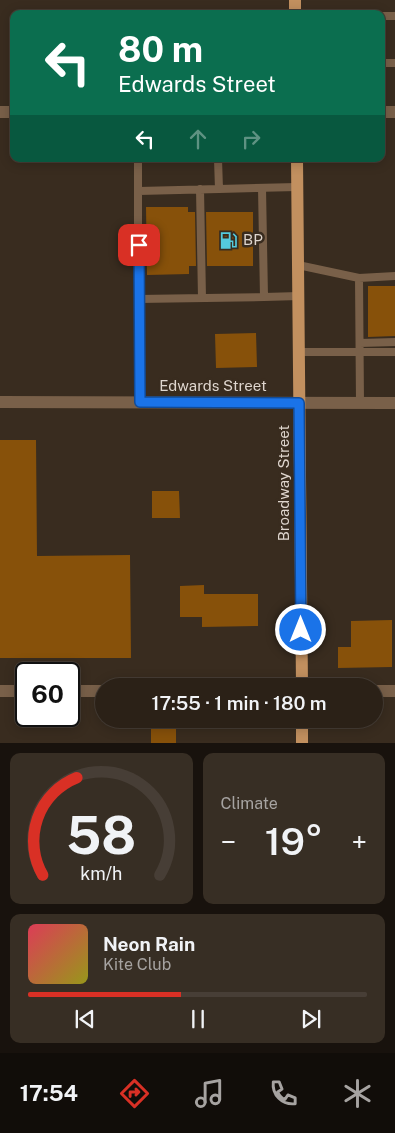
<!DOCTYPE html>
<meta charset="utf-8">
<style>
:root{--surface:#2b2117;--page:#372e24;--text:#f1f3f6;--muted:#a6a3a1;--line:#473e36;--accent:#d93025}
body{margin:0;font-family:"Public Sans",sans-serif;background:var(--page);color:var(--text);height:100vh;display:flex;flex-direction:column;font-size:19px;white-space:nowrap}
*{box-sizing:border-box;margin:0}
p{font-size:16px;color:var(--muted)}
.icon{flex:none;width:28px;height:28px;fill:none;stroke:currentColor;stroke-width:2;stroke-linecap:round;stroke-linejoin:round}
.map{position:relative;height:743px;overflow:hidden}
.drawer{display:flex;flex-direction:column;gap:10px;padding:10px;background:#18120d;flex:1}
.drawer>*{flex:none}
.guide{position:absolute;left:10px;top:10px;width:375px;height:152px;border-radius:10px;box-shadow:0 2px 12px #0003,0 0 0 1px var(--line);background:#0b6e4f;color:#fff;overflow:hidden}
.speed{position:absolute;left:15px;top:662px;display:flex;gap:10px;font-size:25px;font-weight:700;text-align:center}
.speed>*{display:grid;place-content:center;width:65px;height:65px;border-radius:50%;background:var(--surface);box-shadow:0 2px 12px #0003,0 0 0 1px var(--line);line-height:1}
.speed .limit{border:2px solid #111;border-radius:8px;background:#fff;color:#111}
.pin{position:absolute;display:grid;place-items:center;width:42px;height:42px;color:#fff;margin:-21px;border-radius:10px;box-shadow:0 2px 8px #0006}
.me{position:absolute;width:55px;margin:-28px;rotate:0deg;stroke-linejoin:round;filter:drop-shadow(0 0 4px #0008)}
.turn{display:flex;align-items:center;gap:18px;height:105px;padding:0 25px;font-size:22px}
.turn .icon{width:65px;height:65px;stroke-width:2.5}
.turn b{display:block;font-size:35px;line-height:42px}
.lanes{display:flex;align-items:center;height:48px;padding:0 25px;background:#0003;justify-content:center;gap:25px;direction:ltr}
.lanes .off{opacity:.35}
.big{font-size:38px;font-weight:600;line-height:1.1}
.drawer .card{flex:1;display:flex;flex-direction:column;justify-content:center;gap:8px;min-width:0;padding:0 18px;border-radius:10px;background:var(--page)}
.drawer .dial{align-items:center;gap:0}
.dial svg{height:130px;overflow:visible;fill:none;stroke:var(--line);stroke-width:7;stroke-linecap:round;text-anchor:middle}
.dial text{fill:var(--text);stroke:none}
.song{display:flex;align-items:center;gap:15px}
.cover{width:60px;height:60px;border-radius:8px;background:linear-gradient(135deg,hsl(350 70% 55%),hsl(60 70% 35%))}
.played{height:5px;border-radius:2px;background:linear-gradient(90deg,var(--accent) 45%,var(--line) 45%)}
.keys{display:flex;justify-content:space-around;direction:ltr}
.heat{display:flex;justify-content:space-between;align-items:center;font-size:28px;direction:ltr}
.drawer .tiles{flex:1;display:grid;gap:10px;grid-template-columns:1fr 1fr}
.card:last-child{grid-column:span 2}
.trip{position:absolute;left:95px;top:678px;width:288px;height:50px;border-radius:25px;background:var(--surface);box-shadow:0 2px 12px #0003,0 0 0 1px var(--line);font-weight:600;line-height:50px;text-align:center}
.tab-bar{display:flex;height:80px;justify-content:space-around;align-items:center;background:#110d09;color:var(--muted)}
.tab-bar .icon{width:35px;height:35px}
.tab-bar .selected{color:var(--accent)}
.tab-bar b{font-size:22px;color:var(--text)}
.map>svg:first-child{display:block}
.building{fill:#87510a}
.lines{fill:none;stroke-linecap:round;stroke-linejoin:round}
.lane{stroke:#796049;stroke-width:8}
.street{stroke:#796049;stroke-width:12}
.primary{stroke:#c2905f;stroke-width:12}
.route-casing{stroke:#114b97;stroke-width:12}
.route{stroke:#1a73e8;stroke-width:9}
.labels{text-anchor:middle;stroke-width:5;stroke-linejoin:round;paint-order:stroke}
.poi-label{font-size:15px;fill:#dfd6ce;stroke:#392c1f;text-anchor:start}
.street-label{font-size:15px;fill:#dfd6ce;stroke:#392c1f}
</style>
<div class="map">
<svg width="395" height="743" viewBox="0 0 395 743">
<rect width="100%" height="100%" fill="#392c1f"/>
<!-- building -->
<path class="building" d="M146 207H188V212H195L196 266H189V274L147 275Z
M206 212H253V266H207Z
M368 286H395V336L368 337Z
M256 333 257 367 216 368 215 334Z
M0 440H36L37 556 130 555 131 658H0Z
M152 491H179L180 518H152Z
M204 585V594H258V626L202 627V617H180V586Z
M392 620V667L338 668V647H351V621Z
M151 726H176V743H151Z"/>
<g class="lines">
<!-- lane -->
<path class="lane" d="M381 16H395
M381 63H395
M138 159V299L264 297
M218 159 219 189 297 187
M262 188 264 297 299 296
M200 189 202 298
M139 191 219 189
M298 265 359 278 395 276
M359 278 360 403
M138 299 140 401
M360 343 395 342
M299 352H395"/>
<!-- street -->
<path class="street" d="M0 112H14
M381 112H395
M0 402 395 403
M0 691H26
M69 691H104
M374 691H395"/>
<!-- primary -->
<path class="primary" d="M295 0V14
M297 159 302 686
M302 719V743"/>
</g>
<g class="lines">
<defs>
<path id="route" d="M139 245 140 402 299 403 301 630"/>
</defs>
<!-- route casing -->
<use href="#route" class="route-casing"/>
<!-- route -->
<use href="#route" class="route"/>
</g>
<!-- icons -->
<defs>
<symbol id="fuel-bare" viewBox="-9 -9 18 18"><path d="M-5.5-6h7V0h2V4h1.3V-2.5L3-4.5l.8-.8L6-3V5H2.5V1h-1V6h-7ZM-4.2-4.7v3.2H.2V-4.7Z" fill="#54cadd" stroke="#392c1f" stroke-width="2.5" paint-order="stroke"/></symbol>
</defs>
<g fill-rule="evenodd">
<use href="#fuel-bare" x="216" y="228" width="25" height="25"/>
</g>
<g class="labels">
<!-- poi labels -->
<g class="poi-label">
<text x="243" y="245">BP</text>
</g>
<!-- street labels -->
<g class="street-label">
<text x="213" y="391">Edwards Street</text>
<text transform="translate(284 483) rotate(-90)" y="5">Broadway Street</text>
</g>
</g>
</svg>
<div class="speed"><div class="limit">60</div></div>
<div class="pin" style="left:139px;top:245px;background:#d93025"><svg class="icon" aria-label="arrive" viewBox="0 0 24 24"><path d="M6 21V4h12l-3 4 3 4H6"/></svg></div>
<svg class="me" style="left:301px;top:630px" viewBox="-20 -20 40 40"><circle r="17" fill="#1a73e8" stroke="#fff" stroke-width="3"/><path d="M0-11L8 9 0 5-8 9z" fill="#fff"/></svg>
<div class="trip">17:55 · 1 min · 180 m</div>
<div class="guide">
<div class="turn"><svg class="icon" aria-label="left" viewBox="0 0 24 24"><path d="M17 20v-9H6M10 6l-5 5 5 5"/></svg><div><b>80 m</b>Edwards Street</div></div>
<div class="lanes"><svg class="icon" aria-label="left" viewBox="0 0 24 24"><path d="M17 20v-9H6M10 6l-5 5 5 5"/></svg><svg class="icon off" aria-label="ahead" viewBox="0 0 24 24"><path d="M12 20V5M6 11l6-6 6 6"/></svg><svg class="icon off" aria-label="right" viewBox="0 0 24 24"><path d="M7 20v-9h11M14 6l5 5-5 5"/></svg></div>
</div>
</div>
<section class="drawer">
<div class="tiles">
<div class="card dial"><svg viewBox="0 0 100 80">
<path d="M14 69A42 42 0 1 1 86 69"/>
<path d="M14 69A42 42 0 0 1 35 9" stroke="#d93025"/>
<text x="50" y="56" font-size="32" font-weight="700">58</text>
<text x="50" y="72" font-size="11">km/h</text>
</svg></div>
<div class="card"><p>Climate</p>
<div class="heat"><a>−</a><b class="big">19°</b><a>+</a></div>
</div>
<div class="card">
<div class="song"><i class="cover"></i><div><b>Neon Rain</b><p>Kite Club</p></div></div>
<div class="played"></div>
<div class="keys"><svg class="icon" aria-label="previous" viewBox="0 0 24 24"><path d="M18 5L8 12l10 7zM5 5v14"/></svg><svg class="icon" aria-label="pause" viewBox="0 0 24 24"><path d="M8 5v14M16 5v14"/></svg><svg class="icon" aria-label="next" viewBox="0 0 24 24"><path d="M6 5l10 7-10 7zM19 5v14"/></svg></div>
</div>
</div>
</section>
<nav class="tab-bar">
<b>17:54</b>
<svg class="icon selected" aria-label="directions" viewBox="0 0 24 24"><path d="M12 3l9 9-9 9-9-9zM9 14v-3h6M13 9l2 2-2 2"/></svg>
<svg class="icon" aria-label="music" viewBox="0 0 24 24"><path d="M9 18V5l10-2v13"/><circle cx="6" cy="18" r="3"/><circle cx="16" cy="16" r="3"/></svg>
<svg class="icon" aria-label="phone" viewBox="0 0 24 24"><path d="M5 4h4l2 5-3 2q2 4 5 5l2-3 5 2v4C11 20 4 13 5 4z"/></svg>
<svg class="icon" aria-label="climate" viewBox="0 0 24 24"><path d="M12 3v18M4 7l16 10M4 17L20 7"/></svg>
</nav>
